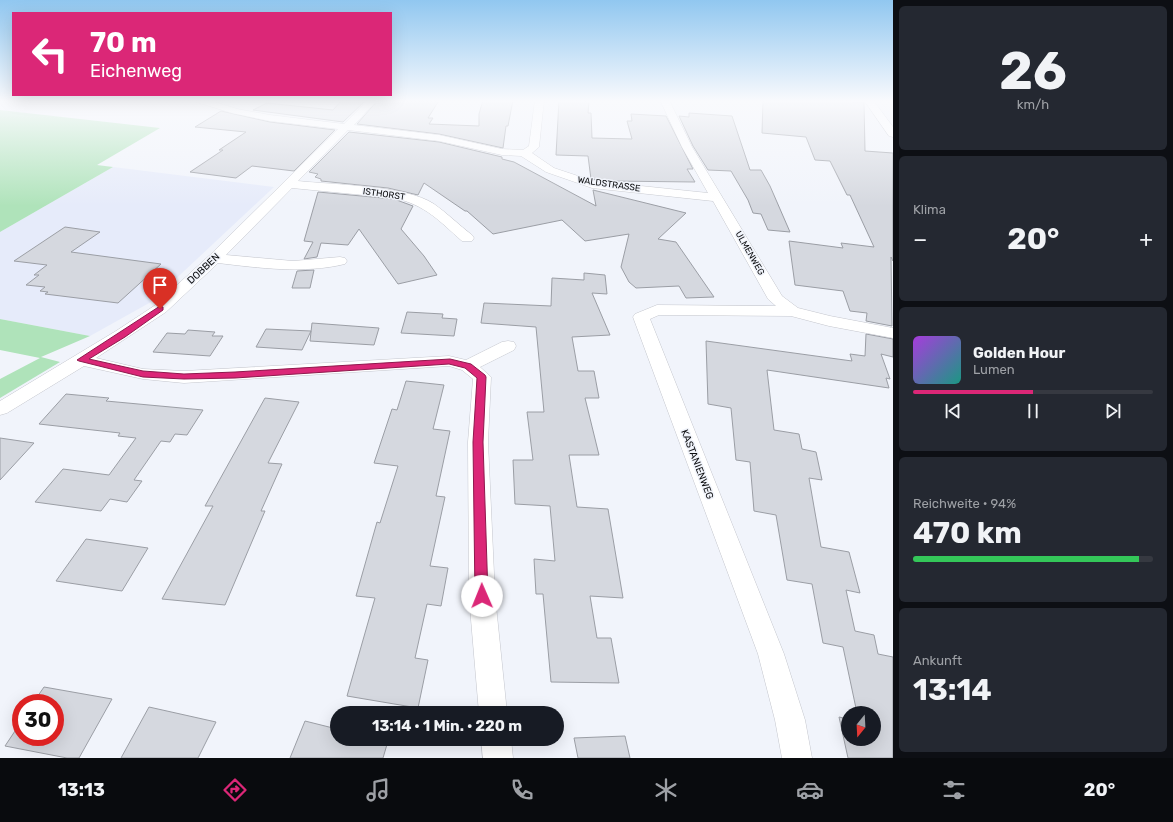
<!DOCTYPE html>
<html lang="de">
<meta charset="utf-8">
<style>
:root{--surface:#171b24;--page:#242831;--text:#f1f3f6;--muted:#9ea1a6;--line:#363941;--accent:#db2777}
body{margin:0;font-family:Rubik,sans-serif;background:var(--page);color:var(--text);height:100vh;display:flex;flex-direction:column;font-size:15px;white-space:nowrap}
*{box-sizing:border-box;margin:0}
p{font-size:13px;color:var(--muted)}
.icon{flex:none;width:22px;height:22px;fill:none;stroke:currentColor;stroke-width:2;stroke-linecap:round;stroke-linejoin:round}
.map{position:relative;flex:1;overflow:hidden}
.details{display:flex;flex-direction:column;gap:6px;padding:6px;background:#0d0f14;width:280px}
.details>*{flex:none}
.guide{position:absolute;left:12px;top:12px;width:380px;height:84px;border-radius:0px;box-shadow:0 4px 16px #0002;background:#db2777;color:#fff;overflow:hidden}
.needle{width:26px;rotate:198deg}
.fabs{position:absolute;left:841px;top:706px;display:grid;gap:8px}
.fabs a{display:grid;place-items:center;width:40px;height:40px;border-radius:50%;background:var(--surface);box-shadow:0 4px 16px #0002;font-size:20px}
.speed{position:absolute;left:12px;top:694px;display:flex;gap:8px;font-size:20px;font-weight:700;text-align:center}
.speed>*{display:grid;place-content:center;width:52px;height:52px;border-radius:50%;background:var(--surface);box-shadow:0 4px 16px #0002;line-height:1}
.speed .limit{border:6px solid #d22;background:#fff;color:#111}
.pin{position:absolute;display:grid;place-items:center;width:34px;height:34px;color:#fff;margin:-41px -17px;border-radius:50% 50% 50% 0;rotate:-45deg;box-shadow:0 0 4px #0007}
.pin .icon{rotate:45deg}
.me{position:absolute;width:44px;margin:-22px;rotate:359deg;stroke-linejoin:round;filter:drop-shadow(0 0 3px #0008)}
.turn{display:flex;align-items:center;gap:14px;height:84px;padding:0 12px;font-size:18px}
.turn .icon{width:52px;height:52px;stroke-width:2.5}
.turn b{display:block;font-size:28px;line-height:34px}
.big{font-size:30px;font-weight:700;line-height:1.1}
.details .card{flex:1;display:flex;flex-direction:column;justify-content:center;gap:6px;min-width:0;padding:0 14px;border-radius:6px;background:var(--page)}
.details .dial{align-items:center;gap:0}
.dial b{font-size:52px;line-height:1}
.song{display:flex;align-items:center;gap:12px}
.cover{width:48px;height:48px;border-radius:6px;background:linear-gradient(135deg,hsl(280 70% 55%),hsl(170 70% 35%))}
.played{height:4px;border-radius:2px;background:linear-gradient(90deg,var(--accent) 50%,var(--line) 50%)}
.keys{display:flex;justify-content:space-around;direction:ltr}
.heat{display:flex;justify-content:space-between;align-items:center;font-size:22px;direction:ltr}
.charge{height:6px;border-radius:3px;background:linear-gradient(90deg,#34c759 94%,var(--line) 0)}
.trip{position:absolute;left:330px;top:706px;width:234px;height:40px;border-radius:20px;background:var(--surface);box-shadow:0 4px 16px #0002;font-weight:700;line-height:40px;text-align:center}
.menu{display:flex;height:64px;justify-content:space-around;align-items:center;background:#090b0e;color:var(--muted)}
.menu .icon{width:28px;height:28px}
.menu .active{color:var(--accent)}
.menu b{font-size:18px;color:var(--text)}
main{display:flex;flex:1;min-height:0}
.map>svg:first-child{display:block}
.built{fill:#e6ebfa}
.green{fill:#afe3ba}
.building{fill:#d5d8df;stroke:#9b9ea5}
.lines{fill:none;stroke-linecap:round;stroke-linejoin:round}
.street-casing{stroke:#c4c6cd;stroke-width:1}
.street{fill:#fff;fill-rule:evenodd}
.route{fill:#db2777;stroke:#8e194d}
.labels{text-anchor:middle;stroke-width:3;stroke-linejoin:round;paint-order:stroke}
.far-street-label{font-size:9px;fill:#0c0d0f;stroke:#f1f4fb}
.street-label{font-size:10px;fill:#0c0d0f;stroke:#f1f4fb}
</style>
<main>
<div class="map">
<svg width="893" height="758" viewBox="0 0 893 758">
<rect width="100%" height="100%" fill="#f1f4fb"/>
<!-- built -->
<path class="built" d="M113 167 274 187 151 302 90 336 0 319V232Z"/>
<!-- green -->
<path class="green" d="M0 110 160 128 97 165 113 167 0 232Z
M0 319 90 336 41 357 60 362 0 398V379L40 358 0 350Z"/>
<!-- building -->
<path class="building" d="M342 100H366L343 122 253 110 267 103 333 110Z
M378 100 438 102 428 118H433L429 124 479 126V114L483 100H513L508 126H506L503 148 439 134 357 124Z
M559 100 589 101 588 113H591L592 138 632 139 627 121H632L631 114 666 116 693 169H687L695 182 609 181 591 179 588 156 556 155Z
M763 100H853V102H864L865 151 893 153V261L891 257 892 326 866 321 867 313 850 311 843 291 795 285 789 241 843 248 841 243 874 247 850 195H847L830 161 815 160 806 137 762 133Z
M221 111 270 122 335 130 294 171 252 166 236 178 190 172 223 150H219L246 132 195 127Z
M689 113 732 116 750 170H761L770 186 790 232 768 230 761 214 753 213 748 200 731 171 708 170 693 146 679 116 689 117Z
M349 132 439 142 502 157V159L514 162 596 206 593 190 686 213 658 239 676 242 714 297 686 298 679 286 636 288 629 282 621 267 629 234 585 241 562 220 493 234 467 211H465L424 183 418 195 388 188 321 181V179L315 177 318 174 309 172Z
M318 192 394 199 413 206 401 229 424 256 437 275 398 284 359 229 348 245 321 243 317 257 304 259 313 242 304 241Z
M65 227 100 232 71 252 161 264 118 303 45 294 48 292 40 291 45 287 26 285 39 275H34L47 265 14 261Z
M314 270 310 288H292L297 271Z
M584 273 605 275 607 294 592 293 610 335 572 337 578 371H594L599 398H585L599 455H569L577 507 608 509 623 598 590 596 597 638H611L619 683 551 682 543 594H536L534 559 555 561 550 506 515 504 513 460H533L527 412H544L536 327 481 323 484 303 551 306 552 278 584 280Z
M407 312 443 314 442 318 457 319 454 336 401 333Z
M312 323 379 328 374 345 310 341Z
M266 329 311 331 302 350 256 347Z
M188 330 215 332 212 336H223L210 356 153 352 167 333 185 334Z
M866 334 893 339V357L881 354 890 379 886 378 889 388 767 370 774 430 799 434 802 449 816 452 822 480 809 478 821 547 849 552 860 593 846 590 855 631 874 635 878 654 893 657V758H848L839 717 848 719V739H874V713H857L843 647 823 643 812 584 787 580 776 515 754 511 750 462 736 460 731 408 708 404 706 341 852 361 850 354 865 356Z
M406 381 444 385 433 429 450 431 436 496 445 497 430 566 448 568 441 606 427 604 415 658 428 660 418 708 347 696 375 598 356 596 377 522 380 523 398 466 374 463 392 409 397 410Z
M66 394 109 398 106 401 203 410 187 435 175 434 170 442 161 441 134 480 142 481 127 502 110 499 101 511 35 502 63 469 109 475 136 438 118 436 120 433 39 424Z
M265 398 299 402 268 463 282 464 261 511H265L225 605 162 599 213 506H205Z
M0 438 34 443 0 480Z
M86 539 148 548 122 591 56 581Z
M44 687 112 699 79 758H67L5 746 21 722V737H55V703H33Z
M149 707 216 722 198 758H121Z
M305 721 337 729V739H378L388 741 383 758H290Z
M625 736 630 758H578L574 738Z"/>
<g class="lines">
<defs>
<path id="street" d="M195 100H209L237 109 270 115 344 124 368 100H377L354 125 439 135 502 149 523 150 529 146 535 100H544L539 147 532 153 554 168 593 181 708 193 682 147 660 100H669L692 147 782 296 798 308 830 316 893 328V338L829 326 791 316 659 315 650 319 784 654 805 720 812 758H782L775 720 758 654 633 317 635 314 657 305 776 306 768 299 713 201 592 188 546 172 521 156 502 155 439 141 348 130 298 181C333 185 406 185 434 204 447 213 459 225 472 235L474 238 472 241H462C439 221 426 205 394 198L292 188 226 255 293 261 340 257 345 258 347 261 345 264C304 274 260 268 218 263L166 312 96 358 143 369 184 371 449 356 466 360 502 342 508 341 514 342 516 346 514 350 480 367 491 377 488 442 495 596 507 713H479L469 596 468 442 473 379 462 370 449 366 184 383 143 379 84 366 7 413 0 415V401L116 331 154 306 210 255 338 129 270 121 232 113 196 102Z
M864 100H873L893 127V137L889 136Z
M481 739H511L513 758H483Z"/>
</defs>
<!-- street casing -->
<use href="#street" class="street-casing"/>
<!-- street -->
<use href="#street" class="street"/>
</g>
<!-- sky -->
<linearGradient id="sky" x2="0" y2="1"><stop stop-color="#91c7f0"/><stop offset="0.49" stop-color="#f9fafd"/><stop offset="1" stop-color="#f9fafd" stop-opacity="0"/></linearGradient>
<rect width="893" height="206" fill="url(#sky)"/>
<!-- route -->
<path class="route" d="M160 306 163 307V310L125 337 89 359 143 371 184 374 235 372 450 359 471 364 485 375 486 377 483 442 488 596 486 599 482 601 477 599 475 596 473 442 477 378 465 368 449 364 235 378 184 379 143 377 79 361 77 360Z"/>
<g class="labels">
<!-- far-street labels -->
<g class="far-street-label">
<text transform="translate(609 184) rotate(8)" y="3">WALDSTRASSE</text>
<text transform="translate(384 194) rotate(8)" y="3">ISTHORST</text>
<text transform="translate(750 253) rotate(60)" y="3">ULMENWEG</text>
</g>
<!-- street labels -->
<g class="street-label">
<text transform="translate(203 268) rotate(-43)" y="4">DOBBEN</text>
<text transform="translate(698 464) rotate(69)" y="4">KASTANIENWEG</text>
</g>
</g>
</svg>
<div class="fabs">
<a><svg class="needle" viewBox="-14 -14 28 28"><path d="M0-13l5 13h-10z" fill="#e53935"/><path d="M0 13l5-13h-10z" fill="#9ea1a6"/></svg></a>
</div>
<div class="speed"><div class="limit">30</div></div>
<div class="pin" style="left:160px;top:309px;background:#d93025"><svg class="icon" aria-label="arrive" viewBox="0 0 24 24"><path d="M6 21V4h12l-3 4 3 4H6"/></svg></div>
<svg class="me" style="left:482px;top:596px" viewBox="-20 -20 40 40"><circle r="19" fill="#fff"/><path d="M0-13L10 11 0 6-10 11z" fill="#db2777"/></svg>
<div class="trip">13:14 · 1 Min. · 220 m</div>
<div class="guide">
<div class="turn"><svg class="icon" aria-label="left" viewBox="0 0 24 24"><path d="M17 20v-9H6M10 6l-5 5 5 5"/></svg><div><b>70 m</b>Eichenweg</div></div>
</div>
</div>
<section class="details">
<div class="card dial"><b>26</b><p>km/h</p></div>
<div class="card"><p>Klima</p>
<div class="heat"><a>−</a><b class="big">20°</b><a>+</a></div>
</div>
<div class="card">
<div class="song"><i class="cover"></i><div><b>Golden Hour</b><p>Lumen</p></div></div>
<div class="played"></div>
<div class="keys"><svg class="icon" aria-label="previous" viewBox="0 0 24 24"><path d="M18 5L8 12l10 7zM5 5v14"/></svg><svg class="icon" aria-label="pause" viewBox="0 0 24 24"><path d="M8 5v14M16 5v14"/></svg><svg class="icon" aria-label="next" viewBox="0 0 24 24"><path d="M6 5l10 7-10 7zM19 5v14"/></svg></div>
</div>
<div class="card"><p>Reichweite · 94%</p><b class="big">470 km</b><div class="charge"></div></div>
<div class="card"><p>Ankunft</p><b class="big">13:14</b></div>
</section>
</main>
<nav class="menu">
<b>13:13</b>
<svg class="icon active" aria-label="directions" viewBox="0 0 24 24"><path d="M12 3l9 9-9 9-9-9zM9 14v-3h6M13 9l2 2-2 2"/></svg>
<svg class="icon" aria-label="music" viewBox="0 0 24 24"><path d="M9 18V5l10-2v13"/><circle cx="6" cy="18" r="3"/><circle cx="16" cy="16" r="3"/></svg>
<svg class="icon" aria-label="phone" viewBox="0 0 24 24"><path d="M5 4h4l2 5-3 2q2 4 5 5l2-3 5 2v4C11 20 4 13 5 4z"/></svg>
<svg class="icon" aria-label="climate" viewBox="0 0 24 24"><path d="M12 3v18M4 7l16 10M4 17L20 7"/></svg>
<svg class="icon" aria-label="car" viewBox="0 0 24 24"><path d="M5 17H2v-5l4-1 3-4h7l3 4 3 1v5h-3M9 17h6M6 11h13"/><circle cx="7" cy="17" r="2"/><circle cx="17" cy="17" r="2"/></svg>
<svg class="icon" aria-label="filters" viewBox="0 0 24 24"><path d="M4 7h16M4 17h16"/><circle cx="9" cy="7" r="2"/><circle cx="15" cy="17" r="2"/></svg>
<b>20°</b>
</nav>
